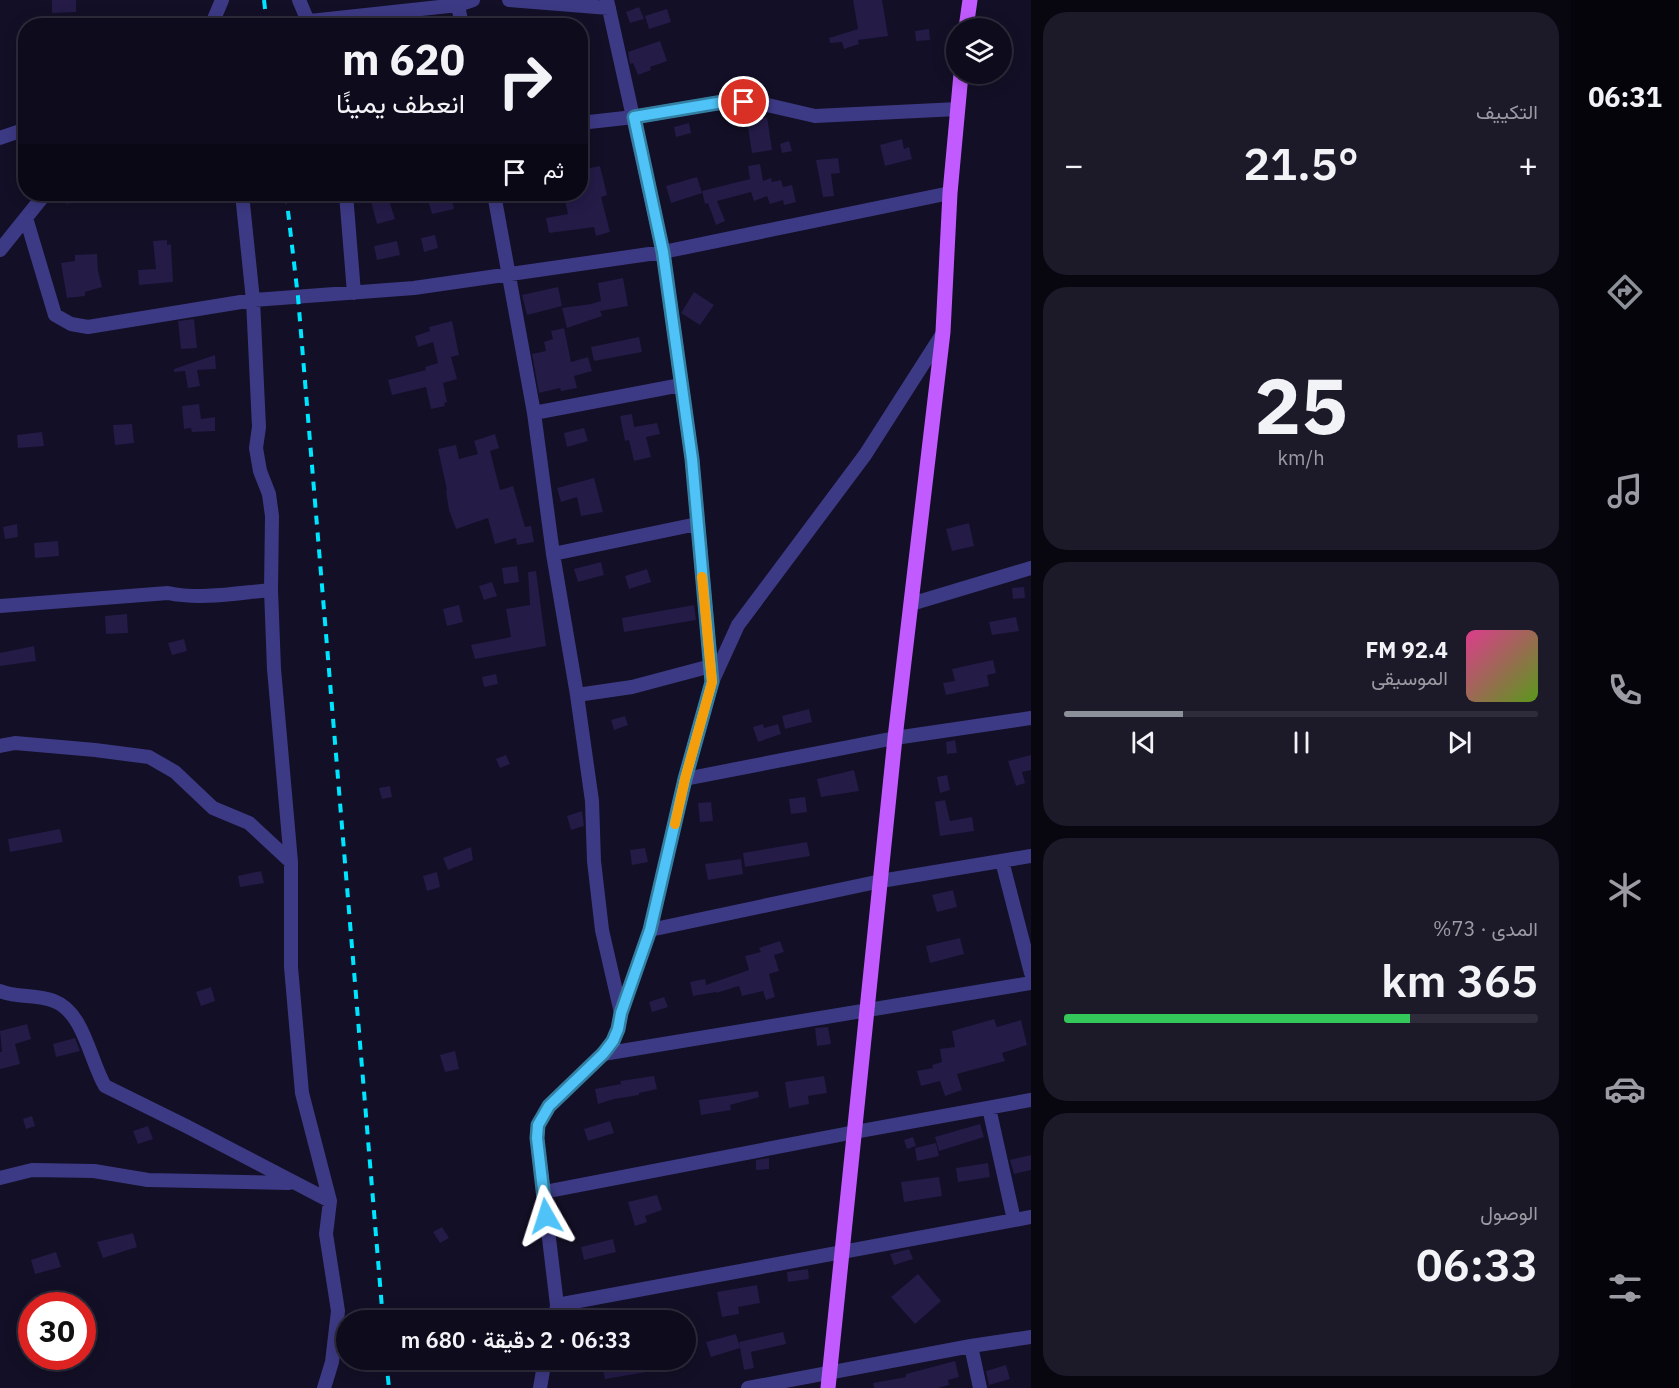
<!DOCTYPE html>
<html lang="ar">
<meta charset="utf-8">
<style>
:root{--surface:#0e0b1c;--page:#1c1929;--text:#f1f3f6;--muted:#9b9ba3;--line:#2e2b3b;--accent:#8c9099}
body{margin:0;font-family:"IBM Plex Sans",Vazirmatn,sans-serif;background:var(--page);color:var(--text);direction:rtl;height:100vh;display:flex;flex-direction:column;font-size:22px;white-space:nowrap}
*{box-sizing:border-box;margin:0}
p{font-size:20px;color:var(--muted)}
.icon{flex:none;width:33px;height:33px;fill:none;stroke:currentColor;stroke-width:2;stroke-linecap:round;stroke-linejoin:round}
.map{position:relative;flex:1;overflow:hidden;direction:ltr}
.side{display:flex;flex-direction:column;gap:12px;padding:12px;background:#08060f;width:540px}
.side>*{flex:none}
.top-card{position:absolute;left:18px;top:18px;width:570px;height:183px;border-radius:24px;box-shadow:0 3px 15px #0003,0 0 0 2px var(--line);direction:rtl;background:#0e0b1c;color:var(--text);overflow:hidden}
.tools{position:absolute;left:946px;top:18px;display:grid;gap:12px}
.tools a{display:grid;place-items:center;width:66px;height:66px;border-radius:50%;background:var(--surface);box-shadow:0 3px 15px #0003,0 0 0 2px var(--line);font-size:30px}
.speed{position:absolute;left:18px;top:1292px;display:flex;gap:12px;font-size:30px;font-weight:700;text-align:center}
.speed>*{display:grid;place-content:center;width:78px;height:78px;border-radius:50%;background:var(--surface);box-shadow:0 3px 15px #0003,0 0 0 2px var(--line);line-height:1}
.speed .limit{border:9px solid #d22;background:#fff;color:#111}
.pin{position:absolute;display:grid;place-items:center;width:51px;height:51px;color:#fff;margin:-26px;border:3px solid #fff;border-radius:50%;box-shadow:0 2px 6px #0007}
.me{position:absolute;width:66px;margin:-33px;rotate:354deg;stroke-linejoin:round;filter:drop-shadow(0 0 4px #0008)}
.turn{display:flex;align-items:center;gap:21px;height:126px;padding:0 24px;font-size:27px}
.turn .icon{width:78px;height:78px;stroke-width:2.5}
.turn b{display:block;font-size:42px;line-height:51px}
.then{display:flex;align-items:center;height:57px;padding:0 24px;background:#0003;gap:12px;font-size:22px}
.big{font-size:45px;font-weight:600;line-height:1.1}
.side .tile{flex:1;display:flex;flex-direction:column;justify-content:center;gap:9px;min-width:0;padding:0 21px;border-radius:24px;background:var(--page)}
.side .dial{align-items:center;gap:0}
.dial b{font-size:78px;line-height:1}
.song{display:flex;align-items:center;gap:18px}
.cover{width:72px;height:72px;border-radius:9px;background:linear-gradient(135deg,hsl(330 70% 55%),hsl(90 70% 35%))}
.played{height:6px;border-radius:3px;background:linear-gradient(90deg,var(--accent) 25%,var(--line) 25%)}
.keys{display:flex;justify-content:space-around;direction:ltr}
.heat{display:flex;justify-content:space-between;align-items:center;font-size:33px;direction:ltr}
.charge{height:9px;border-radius:4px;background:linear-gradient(90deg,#34c759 73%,var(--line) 0)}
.trip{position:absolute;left:336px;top:1310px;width:360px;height:60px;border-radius:30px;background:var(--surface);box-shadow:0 3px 15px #0003,0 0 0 2px var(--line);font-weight:600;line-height:60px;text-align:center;direction:rtl}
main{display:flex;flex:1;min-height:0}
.dock{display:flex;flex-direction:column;width:108px;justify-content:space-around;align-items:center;background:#06040b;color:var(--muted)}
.dock .icon{width:42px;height:42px}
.dock .on{color:var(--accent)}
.dock b{font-size:27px;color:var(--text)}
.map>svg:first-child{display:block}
.building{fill:#241b47}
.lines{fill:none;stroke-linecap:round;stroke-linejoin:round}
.street{stroke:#3d3a85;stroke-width:14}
.primary{stroke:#c25bff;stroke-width:15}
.rail{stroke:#00e5ff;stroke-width:4;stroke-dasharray:9 8;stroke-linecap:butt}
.route-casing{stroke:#337fa1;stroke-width:15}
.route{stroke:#4fc3f7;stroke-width:10}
.slow{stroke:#f59e0b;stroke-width:10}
</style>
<main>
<nav class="dock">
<b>06:31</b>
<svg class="icon on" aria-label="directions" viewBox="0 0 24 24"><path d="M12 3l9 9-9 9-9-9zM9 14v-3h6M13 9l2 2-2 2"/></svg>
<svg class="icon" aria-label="music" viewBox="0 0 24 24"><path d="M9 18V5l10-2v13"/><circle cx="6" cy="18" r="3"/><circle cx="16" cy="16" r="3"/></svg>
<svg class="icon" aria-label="phone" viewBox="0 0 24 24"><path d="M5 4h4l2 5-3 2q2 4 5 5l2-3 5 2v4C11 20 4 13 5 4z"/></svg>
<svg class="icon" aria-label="climate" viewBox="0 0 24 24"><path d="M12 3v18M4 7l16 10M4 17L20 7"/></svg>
<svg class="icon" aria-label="car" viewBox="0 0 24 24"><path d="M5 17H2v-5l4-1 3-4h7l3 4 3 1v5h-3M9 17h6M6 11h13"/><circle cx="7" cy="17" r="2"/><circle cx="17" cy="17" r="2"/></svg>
<svg class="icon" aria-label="filters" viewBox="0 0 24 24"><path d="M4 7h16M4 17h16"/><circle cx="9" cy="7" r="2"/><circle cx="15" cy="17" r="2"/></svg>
</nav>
<section class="side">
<div class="tile"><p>التكييف</p>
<div class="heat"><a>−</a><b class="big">21.5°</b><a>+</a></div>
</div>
<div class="tile dial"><b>25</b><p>km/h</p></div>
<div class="tile">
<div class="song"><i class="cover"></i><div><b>92.4 FM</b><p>الموسيقى</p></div></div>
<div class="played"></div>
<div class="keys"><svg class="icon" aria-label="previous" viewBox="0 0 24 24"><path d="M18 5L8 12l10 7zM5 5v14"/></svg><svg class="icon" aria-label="pause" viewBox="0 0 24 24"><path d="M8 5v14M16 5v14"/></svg><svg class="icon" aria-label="next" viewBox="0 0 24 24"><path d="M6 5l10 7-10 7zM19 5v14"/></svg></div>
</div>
<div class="tile"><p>المدى · 73%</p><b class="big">365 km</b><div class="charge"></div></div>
<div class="tile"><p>الوصول</p><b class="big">06:33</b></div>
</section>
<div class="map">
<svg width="1031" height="1388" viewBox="0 0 1031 1388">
<rect width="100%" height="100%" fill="#130f26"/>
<!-- building -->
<path class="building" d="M52 0H76V12L52 13Z
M853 0H882L888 36 858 40 859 44 844 49 842 42 830 43 829 38 858 29Z
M639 7 644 19 630 23 626 12Z
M667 9 671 22 649 29 645 16Z
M929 29 930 40 916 41 915 31Z
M660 41 667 61 650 67 651 70 638 75 633 63 630 64 628 52Z
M767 117 772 150 752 153 747 121Z
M689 123 691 133 676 137 674 127Z
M902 139 904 149 909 147 912 159 885 166 880 145Z
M789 141 792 151 782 153 780 144Z
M838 158 840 173 831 174 834 196 823 197 816 160Z
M760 164 763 181 771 178 772 182 781 180 783 187 792 185 796 202 784 205 783 200 770 204 767 196 754 201 751 192 717 201 725 221 716 225 708 203 705 204 702 191 750 179 748 166Z
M600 166 607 195 601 197 610 232 596 236 594 227 549 233 546 218 568 214 564 196 580 194V170Z
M697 177 702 193 671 203 666 186Z
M64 194H94L95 198 66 204Z
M369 194H387L395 219 377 224Z
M451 195 454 209 432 214 428 200Z
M435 235 438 248 424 252 421 238Z
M167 240V245L171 244 173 282 139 285 138 270 156 269 153 241Z
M397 241 400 255 377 260 374 246Z
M97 254 98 271 102 287 85 292V296L67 298 61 263 75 261V255Z
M623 278 628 306 600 311 602 316 567 328 562 308 591 304 601 301 598 283Z
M558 287 562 306 527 315 522 295Z
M694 292 714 305 700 325 681 313Z
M194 319 197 348 181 349 178 321Z
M452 321 459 355 451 357 457 379 443 383 447 402 444 403 445 406 431 409 426 387 392 395 388 380 426 370 425 367 438 363 433 342 418 347 415 336 430 331 429 327Z
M564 328 571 362 588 357 592 371 574 376 577 388 561 391 560 388 539 393 532 354 546 351 544 342 553 339 551 331Z
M639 337 642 352 594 361 591 347Z
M215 355 216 369 197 370 200 386 188 388 185 371 174 372V369Z
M199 404 201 419 215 417V431L192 432 191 428 184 429 182 406Z
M632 414 634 427 657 423 660 434 646 437 651 457 634 461 629 440 625 441 620 416Z
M132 424 134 443 115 445 113 425Z
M584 428 588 441 567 447 564 433Z
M42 432 44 446 18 448 17 435Z
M495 434 499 448 490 451 500 490 513 486 525 527 531 526 534 542 517 545 516 538 495 544 488 518 456 529 449 510 446 491 447 490 438 449 456 445 459 459 478 454 474 441Z
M594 478 603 512 581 516 577 497 561 502 557 488Z
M969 523 974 546 952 551 946 529Z
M17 524 18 537 5 539 3 527Z
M58 541 59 556 35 558 34 543Z
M601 562 604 575 578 582 574 569Z
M517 566 519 582 504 584 502 568Z
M647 569 651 582 629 589 625 576Z
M536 571 546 646 475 659 471 645 511 637 506 609 530 605 528 572Z
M492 582 497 596 484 600 479 586Z
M1024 587 1025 598 1013 599 1012 588Z
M459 605 463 622 447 626 443 609Z
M694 605 696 620 624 632 622 618Z
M127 614 128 633 106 634 105 616Z
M1016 617 1019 631 992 635 989 622Z
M184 639 187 651 172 655 168 643Z
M34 646 36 661 0 666V653Z
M993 660 996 673 987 675 989 686 946 695 943 683 955 681 952 669Z
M496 674 498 684 484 687 482 677Z
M809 709 812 722 785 729 782 716Z
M625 716 628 725 614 730 611 720Z
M763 724 764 728 778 724 781 734 758 742 753 727Z
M955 740 957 753 947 754 946 742Z
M506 755 510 764 500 768 496 759Z
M1031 755V770L1022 772 1025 783 1016 786 1008 761Z
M854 770 859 791 821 797 817 779Z
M947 775 950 790 940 793 937 777Z
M390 786 392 797 382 799 379 788Z
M805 797 807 812 791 814 789 799Z
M945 800 950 821 972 817 974 831 940 836 935 802Z
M711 802 713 821 700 822 698 803Z
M582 811 584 826 571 830 567 816Z
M60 829 63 842 10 852 8 839Z
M807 842 810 856 745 867 743 853Z
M471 847 473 860 448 870 443 858Z
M645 848 648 862 632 865 630 850Z
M741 859 743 874 708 880 705 864Z
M261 871 264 883 240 887 238 876Z
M437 872 440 887 427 891 423 876Z
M953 890 957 907 937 912 932 895Z
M960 938 964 954 930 963 926 946Z
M780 941 784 952 774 955 779 971 769 974 775 997 766 1000 763 991 742 996 739 986 716 993V992L693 996 690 982 705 979 706 985 749 970 745 956 761 952 759 948Z
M211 987 215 1001 201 1006 196 992Z
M664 997 668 1007 652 1012 649 1002Z
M994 1019 997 1027 1021 1020 1027 1045 1002 1053 1005 1061 957 1074 962 1090 945 1096 940 1081 921 1086 917 1071 933 1068 932 1065 942 1062 940 1049 955 1047 952 1031Z
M27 1024 31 1039 15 1044 20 1064 0 1069V1052H2L0 1031Z
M828 1027 831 1044 817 1046 815 1028Z
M75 1038 80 1051 56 1057 53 1044Z
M455 1051 459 1069 445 1072 440 1055Z
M654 1076 657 1089 639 1093V1095L614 1099 598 1104 595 1089 621 1084 620 1081Z
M824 1076 827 1093 808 1096 809 1104 789 1108 785 1082Z
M758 1091 759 1097 730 1105 731 1110 701 1115 699 1100Z
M32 1116 35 1126 26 1129 23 1119Z
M610 1121 614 1133 588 1141 584 1129Z
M980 1124 984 1137 939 1151 935 1137Z
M148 1126 153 1139 138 1144 133 1131Z
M913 1137 916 1146 907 1149 904 1140Z
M936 1143 939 1156 917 1161 915 1148Z
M1031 1155V1170L1014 1174 1010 1160Z
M769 1158V1169L756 1170V1160Z
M988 1163 990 1177 958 1182 956 1168Z
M939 1177 942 1196 904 1202 901 1182Z
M657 1195 662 1210 645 1216 647 1222 635 1226 628 1202Z
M442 1227 449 1238 440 1243 433 1232Z
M133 1233 137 1247 103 1258 97 1242Z
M613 1239 616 1252 584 1260 581 1247Z
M909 1249 913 1259 894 1265 890 1254Z
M56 1252 61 1267 35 1274 31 1260Z
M808 1269 809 1279 788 1282 787 1272Z
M918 1274 941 1301 915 1324 891 1297Z
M757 1285 760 1303 738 1307 739 1314 722 1317 717 1292Z
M783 1332 786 1344 751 1352 754 1368 744 1370 739 1342Z
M736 1334 740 1348 711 1357 706 1342Z
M639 1359H685V1363L647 1372 605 1379 602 1365Z
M955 1361 959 1377 948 1380 949 1385 938 1388H874L873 1383 906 1377V1374Z
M1006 1365 1010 1379 989 1385 986 1371Z"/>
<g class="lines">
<!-- street -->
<path class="street" d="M299 0 310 26
M509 0 609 8
M607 0 663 252 692 459 712 679
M458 5 462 26
M310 21 458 5 473 0
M211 26 222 0
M580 123 634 117 729 101 759 103 815 116 958 109
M0 138 26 129
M242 194 253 300 259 427 256 448 260 471 269 494 272 516 271 590 274 669 291 862V967L302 1093 330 1201 326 1234 338 1311 332 1362 324 1388
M346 194 354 293
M494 194 534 413 553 554 577 695 592 801 594 861 602 930 621 1013
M26 218 55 315 71 324 88 327 253 300 414 288 663 252 950 193
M0 250 45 194
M534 413 681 385
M553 554 697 524
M911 604 1031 568
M0 606 168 593C201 600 237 593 271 590
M577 695 632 687 711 666
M0 746 15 743 95 750 149 757 175 772 213 808 249 823 291 862
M685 779 895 738 1031 718
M1002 861 1031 973
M650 930 881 881 1031 856
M0 991C16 998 37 994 54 1001 84 1012 90 1061 105 1086L186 1126 330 1201
M603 1054 1031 983
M989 1108 1014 1220
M0 1178 32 1170 94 1171 148 1180 289 1183
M544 1192 855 1132 1031 1100
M557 1305 1031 1217
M555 1320 557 1305 537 1138 538 1125 549 1106 603 1054 613 1041 618 1029 621 1013 650 930 685 779 712 682 738 625 865 455 943 333
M971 1346 980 1388
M540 1388 545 1359
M748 1388 971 1346 1031 1337"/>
<!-- primary -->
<path class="primary" d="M966 28 970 0
M828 1388 895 738 943 332 950 193 961 74"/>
<!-- rail -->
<path class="rail" d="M264 0 267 26
M286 194 298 297 383 1320
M386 1359 389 1388"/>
</g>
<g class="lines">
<defs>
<path id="route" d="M546 1216 537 1138 538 1125 549 1106 603 1054 613 1041 618 1029 621 1013 650 930 685 779 712 682 692 459 663 252 634 117 729 101 744 102"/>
</defs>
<!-- route casing -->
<use href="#route" class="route-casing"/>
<!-- route -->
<use href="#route" class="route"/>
<!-- slow -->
<path class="slow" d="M675 824 685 779 712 682 702 577"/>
</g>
</svg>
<div class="tools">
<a><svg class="icon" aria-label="layers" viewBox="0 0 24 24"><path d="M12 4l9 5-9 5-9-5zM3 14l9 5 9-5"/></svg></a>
</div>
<div class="speed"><div class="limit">30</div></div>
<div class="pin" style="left:744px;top:102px;background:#d93025"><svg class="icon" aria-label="arrive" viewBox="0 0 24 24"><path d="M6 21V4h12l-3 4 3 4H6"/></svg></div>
<svg class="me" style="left:546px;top:1216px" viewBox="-20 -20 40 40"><path d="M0-17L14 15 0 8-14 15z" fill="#4fc3f7" stroke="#fff" stroke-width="4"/></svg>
<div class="trip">06:33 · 2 دقيقة · 680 m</div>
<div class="top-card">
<div class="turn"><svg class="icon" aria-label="right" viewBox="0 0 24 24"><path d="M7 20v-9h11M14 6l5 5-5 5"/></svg><div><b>620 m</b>انعطف يمينًا</div></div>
<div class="then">ثم<svg class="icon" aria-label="arrive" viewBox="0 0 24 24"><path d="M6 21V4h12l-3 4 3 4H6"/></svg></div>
</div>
</div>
</main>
